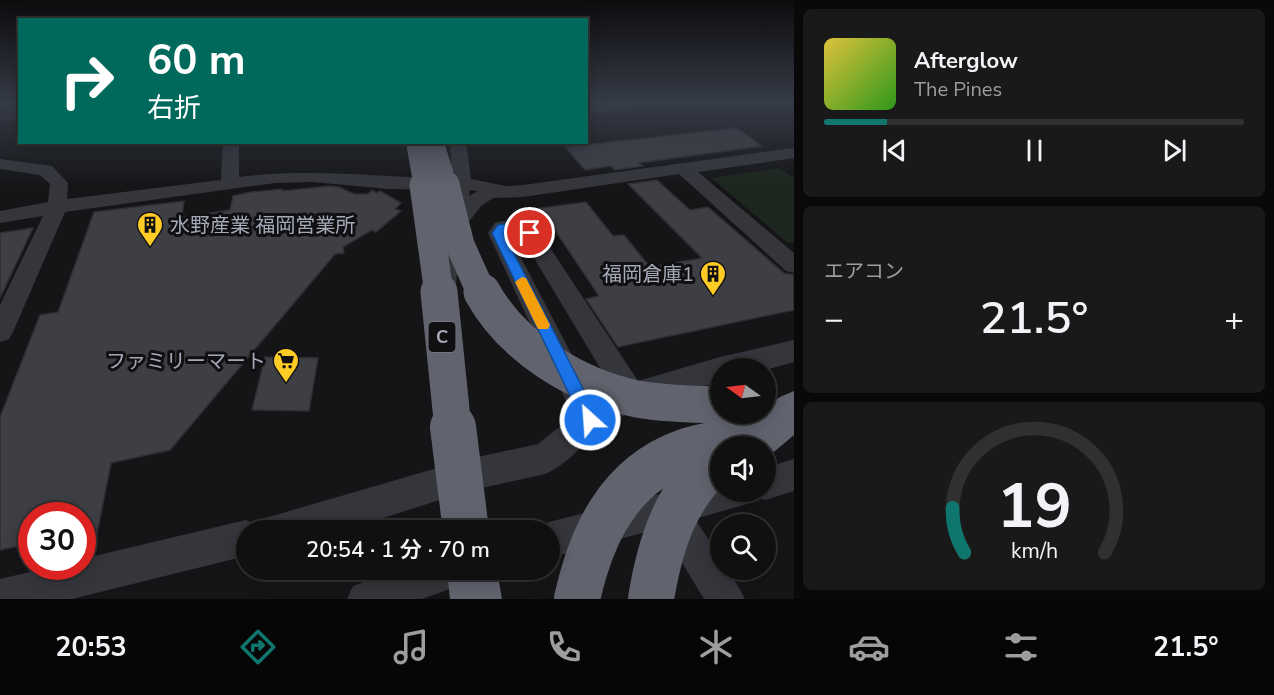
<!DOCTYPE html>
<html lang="ja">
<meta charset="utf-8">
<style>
:root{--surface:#101011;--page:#19191a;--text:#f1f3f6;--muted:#9c9d9f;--line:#303031;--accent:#0f766e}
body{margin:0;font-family:"Nunito Sans","Noto Sans JP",sans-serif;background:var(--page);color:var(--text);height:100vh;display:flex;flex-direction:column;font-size:22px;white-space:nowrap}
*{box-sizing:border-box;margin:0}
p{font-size:20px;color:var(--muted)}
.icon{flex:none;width:33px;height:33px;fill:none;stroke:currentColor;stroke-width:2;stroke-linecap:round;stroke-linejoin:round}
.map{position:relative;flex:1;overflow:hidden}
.drawer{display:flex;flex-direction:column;gap:9px;padding:9px;background:#090909;width:480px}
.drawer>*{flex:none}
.top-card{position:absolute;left:18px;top:18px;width:570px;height:126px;border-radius:0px;box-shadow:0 3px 15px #0003,0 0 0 2px var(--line);background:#00695c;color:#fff;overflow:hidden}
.needle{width:39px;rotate:284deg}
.buttons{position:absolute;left:710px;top:358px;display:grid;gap:12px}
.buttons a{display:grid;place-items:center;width:66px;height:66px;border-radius:50%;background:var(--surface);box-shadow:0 3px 15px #0003,0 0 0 2px var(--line);font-size:30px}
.speed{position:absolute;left:18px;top:502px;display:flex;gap:12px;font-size:30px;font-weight:700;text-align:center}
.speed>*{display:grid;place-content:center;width:78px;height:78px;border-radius:50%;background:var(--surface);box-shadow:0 3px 15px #0003,0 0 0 2px var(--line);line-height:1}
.speed .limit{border:9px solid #d22;background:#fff;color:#111}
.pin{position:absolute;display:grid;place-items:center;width:51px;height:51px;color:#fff;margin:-26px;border:3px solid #fff;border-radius:50%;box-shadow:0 2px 6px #0007}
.me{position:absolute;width:66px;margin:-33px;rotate:334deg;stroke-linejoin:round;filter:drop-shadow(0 0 4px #0008)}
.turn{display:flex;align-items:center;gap:21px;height:126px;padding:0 30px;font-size:27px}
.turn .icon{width:78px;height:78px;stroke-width:2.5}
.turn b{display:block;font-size:42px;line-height:51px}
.big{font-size:45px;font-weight:600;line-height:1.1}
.drawer .card{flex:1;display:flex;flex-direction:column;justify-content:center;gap:9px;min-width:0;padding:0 21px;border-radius:9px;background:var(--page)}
.drawer .dial{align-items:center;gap:0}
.dial svg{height:156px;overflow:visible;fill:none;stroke:var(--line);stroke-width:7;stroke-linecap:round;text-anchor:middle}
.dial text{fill:var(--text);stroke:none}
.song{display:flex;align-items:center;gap:18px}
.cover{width:72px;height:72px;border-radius:9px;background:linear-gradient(135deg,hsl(50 70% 55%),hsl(110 70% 35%))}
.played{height:6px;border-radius:3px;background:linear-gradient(90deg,var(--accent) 15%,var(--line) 15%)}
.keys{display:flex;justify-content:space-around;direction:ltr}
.heat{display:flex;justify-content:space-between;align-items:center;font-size:33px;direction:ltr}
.trip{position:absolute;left:236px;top:520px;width:324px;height:60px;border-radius:30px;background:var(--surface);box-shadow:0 3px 15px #0003,0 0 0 2px var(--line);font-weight:600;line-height:60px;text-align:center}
.menu{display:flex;height:96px;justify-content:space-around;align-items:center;background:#060607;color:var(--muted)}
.menu .icon{width:42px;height:42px}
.menu .active{color:var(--accent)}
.menu b{font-size:27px;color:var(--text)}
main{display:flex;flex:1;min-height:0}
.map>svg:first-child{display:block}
.built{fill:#212124}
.green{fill:#1c251e}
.building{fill:#3e3f44;stroke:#2f2e33;stroke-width:1.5}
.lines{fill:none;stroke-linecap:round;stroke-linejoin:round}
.minor{fill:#35363c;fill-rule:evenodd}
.highway{fill:#61636e;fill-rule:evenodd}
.highway-bridge-far3{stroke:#61636e;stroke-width:22}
.highway-bridge-far2{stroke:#61636e;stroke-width:29}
.highway-bridge-far1{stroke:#61636e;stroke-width:37}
.highway-bridge{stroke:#61636e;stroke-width:46}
.route{fill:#1a73e8;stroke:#114b97;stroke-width:1.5}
.slow{fill:#f59e0b}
.labels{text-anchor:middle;stroke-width:6;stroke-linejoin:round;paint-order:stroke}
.shield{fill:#101012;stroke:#787b86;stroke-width:1.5}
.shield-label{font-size:18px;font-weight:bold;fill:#a5a9b8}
.poi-label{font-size:20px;fill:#a5a9b8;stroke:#101012;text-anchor:end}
</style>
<main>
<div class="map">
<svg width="794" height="599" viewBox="0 0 794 599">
<rect width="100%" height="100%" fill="#151517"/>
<!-- built -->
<path class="built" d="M0 102H19V120L0 122Z"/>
<!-- green -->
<path class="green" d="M780 168 794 178V242L788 243 711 178Z"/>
<!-- building -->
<path class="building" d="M737 128 762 146 639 163 643 166 615 170 611 166 585 170 565 147Z
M657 180 690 210 708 207 784 273 794 275V310L618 347 586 299 599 296 540 208 586 202 613 236 624 235 650 267 702 258 628 184Z
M330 186 339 187 354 194H368L372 190 377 193 380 191 401 203 395 209 401 211 376 232 372 230 343 247 344 253 335 254 170 450 111 463 93 554 82 556V516H32V543L0 550V417L40 315 58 312 94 212 184 201 182 217 230 210 233 196 251 192 282 189V191Z
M33 228 0 298V233Z
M265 357 318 358 309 411 252 410Z"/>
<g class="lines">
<!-- minor -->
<path class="minor" d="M618 102H662L655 106 586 114V105Z
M223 142H239V177C310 168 381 177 452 179L450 142H466L471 179 506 186 523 185 794 148V158L698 172 794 253V273L786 271 679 174 523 197 493 198 481 206 468 223 460 250 455 292 451 298 443 301 435 298 431 292 442 236 459 205 452 203 449 199 451 190 387 189 313 182 275 183 65 212 13 332 9 339 0 342V305L43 216 0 223V211L48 202 50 184 40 175 0 169V159L52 166 68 183 67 199 221 180ZM470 190 478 191 469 196Z
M502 221H521L537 228 638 381 720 357 794 340V362L765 370 720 369V381C679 394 635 404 600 431 581 445 567 465 545 474L468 491 342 531H246V556L72 599H0V579L51 567H82V559L246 520 259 526 262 519 468 459 538 444 573 416 488 233 495 223ZM509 235 522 238 614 391 596 401Z
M794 459V491L765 500 753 496 752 492H765V468Z
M720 479V492H751L747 504 695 519 720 557V570H729L745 599H704L661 528 549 558V531H535L537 528 549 522Z
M397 570H471L466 583 422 599H347L353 586Z"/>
<!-- highway -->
<path class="highway" d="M421 142H444L453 170 450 175 441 177 432 175Z
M794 391V435L775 451 765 455V447H730L727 441 733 426 757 414H765V408L780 397Z
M447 570H497L502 599H450Z"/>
<!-- highway-bridge-far3 -->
<path class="highway-bridge-far3" d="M417 142 425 187
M441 170 445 187"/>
<!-- highway-bridge-far2 -->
<path class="highway-bridge-far2" d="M424 185 439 294
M445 185 460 245 482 294"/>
<!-- highway-bridge-far1 -->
<path class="highway-bridge-far1" d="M439 292 453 429
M482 292C513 348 576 386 637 399 664 404 692 404 720 405
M751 429 767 414"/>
<!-- highway-bridge -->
<path class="highway-bridge" d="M453 427 466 531
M577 599C591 536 618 476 684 452 707 444 734 444 753 427
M651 599C660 543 676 494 720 456"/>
</g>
<!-- sky -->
<linearGradient id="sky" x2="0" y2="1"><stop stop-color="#0c0c0d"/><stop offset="0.55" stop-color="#353b47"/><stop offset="1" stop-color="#353b47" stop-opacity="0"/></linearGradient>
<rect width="794" height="186" fill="url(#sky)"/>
<!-- route -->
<path class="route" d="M512 223 534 230 536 233 530 237 511 230 504 234 596 414 598 420 596 425 590 428 584 425 492 233 498 225Z"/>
<!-- slow -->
<path class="slow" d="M522 277 526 278 550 325 548 329H538L536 325 515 282Z"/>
<!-- icons -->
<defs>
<symbol id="building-pin" viewBox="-11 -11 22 30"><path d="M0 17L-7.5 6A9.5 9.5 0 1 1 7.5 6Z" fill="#ffcb25" stroke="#101012"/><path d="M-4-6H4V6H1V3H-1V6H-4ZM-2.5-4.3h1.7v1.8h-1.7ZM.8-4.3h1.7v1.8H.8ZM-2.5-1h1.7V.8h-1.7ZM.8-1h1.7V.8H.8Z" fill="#111"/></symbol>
<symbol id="supermarket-pin" viewBox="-11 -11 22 30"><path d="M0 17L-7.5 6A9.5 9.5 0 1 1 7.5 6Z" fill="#ffcb25" stroke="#101012"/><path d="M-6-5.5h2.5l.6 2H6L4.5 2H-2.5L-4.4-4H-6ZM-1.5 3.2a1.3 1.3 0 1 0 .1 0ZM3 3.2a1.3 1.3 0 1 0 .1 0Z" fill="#111"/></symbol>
</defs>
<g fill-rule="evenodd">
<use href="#building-pin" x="135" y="210" width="30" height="40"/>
<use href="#building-pin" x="698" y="259" width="30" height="40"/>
<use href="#supermarket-pin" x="271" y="346" width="30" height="40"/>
</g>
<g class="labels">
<!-- shield labels -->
<rect class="shield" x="428.5" y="322" width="27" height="30" rx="4.5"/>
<g class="shield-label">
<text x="442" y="343">C</text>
</g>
<!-- poi labels -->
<g class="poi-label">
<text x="170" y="232" text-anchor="start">水野産業 福岡営業所</text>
<text x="694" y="281">福岡倉庫1</text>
<text x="266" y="368">ファミリーマート</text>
</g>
</g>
</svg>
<div class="buttons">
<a><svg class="needle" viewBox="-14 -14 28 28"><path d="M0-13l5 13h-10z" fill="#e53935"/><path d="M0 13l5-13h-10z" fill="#9c9d9f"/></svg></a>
<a><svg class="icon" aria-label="sound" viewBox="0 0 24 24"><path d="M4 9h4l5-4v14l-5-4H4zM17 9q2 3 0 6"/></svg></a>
<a><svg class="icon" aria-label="search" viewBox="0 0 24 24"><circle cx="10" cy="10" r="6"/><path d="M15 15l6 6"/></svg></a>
</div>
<div class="speed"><div class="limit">30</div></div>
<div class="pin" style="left:530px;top:233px;background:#d93025"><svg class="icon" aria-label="arrive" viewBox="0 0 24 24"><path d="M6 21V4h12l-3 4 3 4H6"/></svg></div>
<svg class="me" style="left:590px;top:420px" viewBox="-20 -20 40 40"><circle r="17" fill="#1a73e8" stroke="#fff" stroke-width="3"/><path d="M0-11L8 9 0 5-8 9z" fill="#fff"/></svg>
<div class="trip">20:54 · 1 分 · 70 m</div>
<div class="top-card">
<div class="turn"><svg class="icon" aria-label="right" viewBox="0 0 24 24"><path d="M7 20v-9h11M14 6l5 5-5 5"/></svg><div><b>60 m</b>右折</div></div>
</div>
</div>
<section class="drawer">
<div class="card">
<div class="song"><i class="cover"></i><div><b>Afterglow</b><p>The Pines</p></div></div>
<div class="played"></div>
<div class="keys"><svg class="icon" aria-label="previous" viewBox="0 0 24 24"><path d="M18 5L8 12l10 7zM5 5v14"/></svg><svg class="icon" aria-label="pause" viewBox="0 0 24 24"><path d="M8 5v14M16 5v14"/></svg><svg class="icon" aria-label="next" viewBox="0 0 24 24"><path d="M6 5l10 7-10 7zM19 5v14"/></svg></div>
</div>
<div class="card"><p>エアコン</p>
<div class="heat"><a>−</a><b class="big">21.5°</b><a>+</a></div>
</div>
<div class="card dial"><svg viewBox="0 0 100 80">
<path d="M14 69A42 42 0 1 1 86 69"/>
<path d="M14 69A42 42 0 0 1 8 46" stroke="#0f766e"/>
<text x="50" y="56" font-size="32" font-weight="700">19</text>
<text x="50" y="72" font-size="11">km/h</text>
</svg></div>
</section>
</main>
<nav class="menu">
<b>20:53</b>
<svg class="icon active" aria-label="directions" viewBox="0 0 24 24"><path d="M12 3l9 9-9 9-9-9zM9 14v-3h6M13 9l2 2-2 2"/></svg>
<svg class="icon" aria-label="music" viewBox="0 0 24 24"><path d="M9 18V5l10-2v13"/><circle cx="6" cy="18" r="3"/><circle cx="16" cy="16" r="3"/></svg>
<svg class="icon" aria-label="phone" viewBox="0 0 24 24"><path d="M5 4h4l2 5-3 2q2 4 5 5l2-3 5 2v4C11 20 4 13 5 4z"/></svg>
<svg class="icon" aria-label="climate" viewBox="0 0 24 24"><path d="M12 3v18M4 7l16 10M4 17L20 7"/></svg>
<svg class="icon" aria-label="car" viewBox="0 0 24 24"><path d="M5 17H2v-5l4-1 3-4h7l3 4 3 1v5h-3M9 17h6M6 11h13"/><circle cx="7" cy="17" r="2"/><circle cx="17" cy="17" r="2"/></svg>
<svg class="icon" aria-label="filters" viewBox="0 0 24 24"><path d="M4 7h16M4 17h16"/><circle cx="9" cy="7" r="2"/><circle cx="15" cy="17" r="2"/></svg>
<b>21.5°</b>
</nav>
